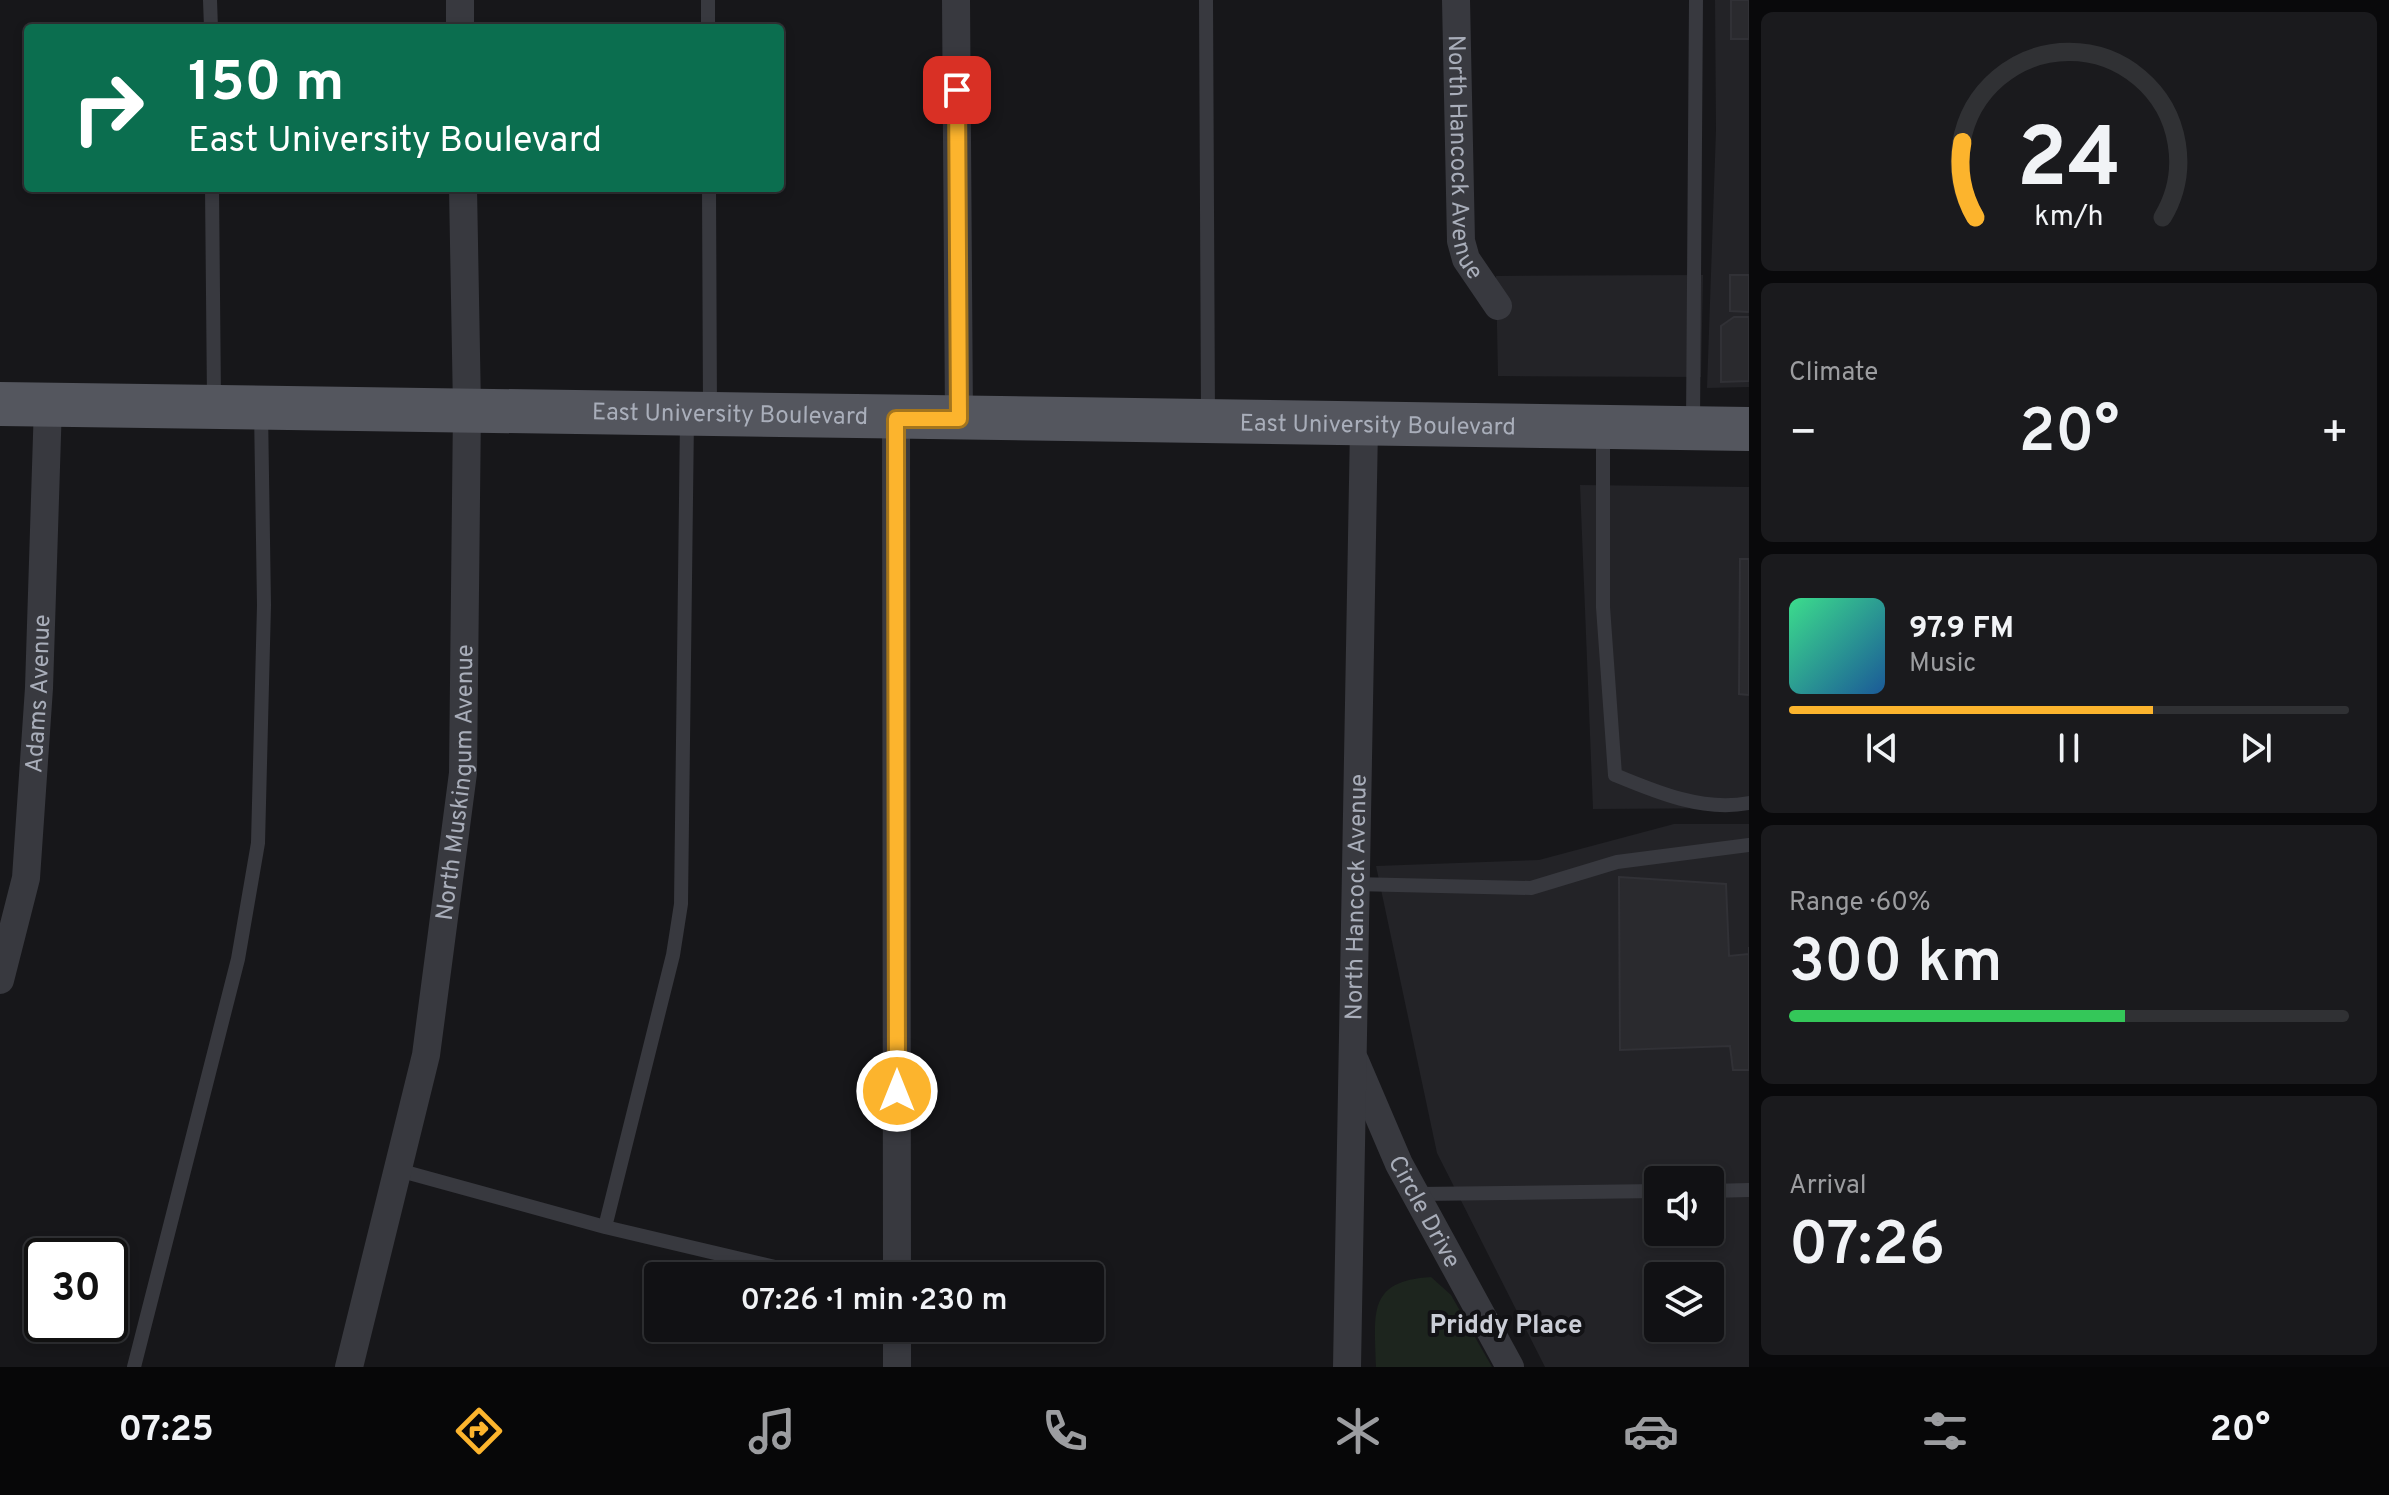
<!DOCTYPE html>
<meta charset="utf-8">
<style>
:root{--surface:#111114;--page:#1a1a1d;--text:#f1f3f6;--muted:#9c9da0;--line:#303134;--accent:#fcb42d}
body{margin:0;font-family:Overpass,sans-serif;background:var(--page);color:var(--text);height:100vh;display:flex;flex-direction:column;font-size:30px;white-space:nowrap}
*{box-sizing:border-box;margin:0}
p{font-size:26px;color:var(--muted)}
.icon{flex:none;width:44px;height:44px;fill:none;stroke:currentColor;stroke-width:2;stroke-linecap:round;stroke-linejoin:round}
.map{position:relative;flex:1;overflow:hidden}
.sheet{display:flex;flex-direction:column;gap:12px;padding:12px;background:#09090b;width:640px}
.sheet>*{flex:none}
.banner{position:absolute;left:24px;top:24px;width:760px;height:168px;border-radius:8px;box-shadow:0 4px 12px #0003,0 0 0 2px var(--line);background:#0b6e4f;color:#fff;overflow:hidden}
.fabs{position:absolute;left:1644px;top:1166px;display:grid;gap:16px}
.fabs a{display:grid;place-items:center;width:80px;height:80px;border-radius:8px;background:var(--surface);box-shadow:0 4px 12px #0003,0 0 0 2px var(--line);font-size:40px}
.speed{position:absolute;left:24px;top:1238px;display:flex;gap:16px;font-size:40px;font-weight:700;text-align:center}
.speed>*{display:grid;place-content:center;width:104px;height:104px;border-radius:50%;background:var(--surface);box-shadow:0 4px 12px #0003,0 0 0 2px var(--line);line-height:1}
.speed .limit{border:4px solid #111;border-radius:12px;background:#fff;color:#111}
.pin{position:absolute;display:grid;place-items:center;width:68px;height:68px;color:#fff;margin:-34px;border-radius:16px;box-shadow:0 4px 12px #0006}
.me{position:absolute;width:88px;margin:-44px;rotate:0deg;stroke-linejoin:round;filter:drop-shadow(0 0 6px #0008)}
.turn{display:flex;align-items:center;gap:28px;height:168px;padding:0 32px;font-size:36px}
.turn .icon{width:104px;height:104px;stroke-width:2.5}
.turn b{display:block;font-size:56px;line-height:68px}
.big{font-size:60px;font-weight:600;line-height:1.1}
.sheet .card{flex:1;display:flex;flex-direction:column;justify-content:center;gap:12px;min-width:0;padding:0 28px;border-radius:12px;background:var(--page)}
.sheet .dial{align-items:center;gap:0}
.dial svg{height:208px;overflow:visible;fill:none;stroke:var(--line);stroke-width:7;stroke-linecap:round;text-anchor:middle}
.dial text{fill:var(--text);stroke:none}
.song{display:flex;align-items:center;gap:24px}
.cover{width:96px;height:96px;border-radius:12px;background:linear-gradient(135deg,hsl(150 70% 55%),hsl(210 70% 35%))}
.played{height:8px;border-radius:4px;background:linear-gradient(90deg,var(--accent) 65%,var(--line) 65%)}
.keys{display:flex;justify-content:space-around;direction:ltr}
.heat{display:flex;justify-content:space-between;align-items:center;font-size:44px;direction:ltr}
.charge{height:12px;border-radius:6px;background:linear-gradient(90deg,#34c759 60%,var(--line) 0)}
.trip{position:absolute;left:644px;top:1262px;width:460px;height:80px;border-radius:8px;background:var(--surface);box-shadow:0 4px 12px #0003,0 0 0 2px var(--line);font-weight:600;line-height:80px;text-align:center}
.tabs{display:flex;height:128px;justify-content:space-around;align-items:center;background:#070708;color:var(--muted)}
.tabs .icon{width:56px;height:56px}
.tabs .selected{color:var(--accent)}
.tabs b{font-size:36px;color:var(--text)}
main{display:flex;flex:1;min-height:0}
.map>svg:first-child{display:block}
.built{fill:#232327;fill-rule:evenodd}
.green{fill:#1d251e}
.building{fill:#2a2a2e;stroke:#313136;stroke-width:2}
.lines{fill:none;stroke-linecap:round;stroke-linejoin:round}
.service{stroke:#38393f;stroke-width:14}
.minor{stroke:#38393f;stroke-width:28}
.primary{stroke:#54565e;stroke-width:44}
.route-casing{stroke:#a4751d;stroke-width:20}
.route{stroke:#fcb42d;stroke-width:14}
.labels{text-anchor:middle;stroke-width:8;stroke-linejoin:round;paint-order:stroke}
.street-label{font-size:24px;fill:#a9aeba;stroke:#121215}
.neighbourhood-label{font-size:26px;font-weight:bold;fill:#cacdd6;stroke:#121215}
</style>
<main>
<div class="map">
<svg width="1749" height="1367" viewBox="0 0 1749 1367">
<rect width="100%" height="100%" fill="#17171a"/>
<!-- built -->
<path class="built" d="M1715 0H1749V387L1707 388 1716 130Z
M1703 275 1701 377 1498 376 1496 276Z
M1580 485 1749 487V808L1593 809Z
M1674 824H1749V1367H1545L1437 1153 1376 866 1539 860ZM1658 1180H1710V1232H1658ZM1658 1276H1710V1328H1658Z"/>
<!-- green -->
<path class="green" d="M1431 1277 1451 1295 1492 1367H1376C1375 1314 1366 1281 1431 1277Z"/>
<!-- building -->
<path class="building" d="M1731 0H1749V39H1731Z
M1730 275H1749V312L1730 311Z
M1734 317H1749V381L1721 382V326Z
M1740 559H1749V695L1739 694Z
M1619 877 1726 884 1729 956 1749 954V947V1070H1733L1730 1046 1620 1050Z"/>
<g class="lines">
<!-- service -->
<path class="service" d="M210 0 211 28
M708 0V28
M1206 0 1208 416
M212 188 214 400
M709 188 710 410
M1693 424 1696 0
M1603 431V607L1615 775C1656 792 1703 812 1749 803
M1354 884 1531 888 1617 862 1749 845
M398 1170 605 1227 673 955 681 904 687 418
M1710 1191 1749 1190
M1418 1194 1658 1191
M605 1227 813 1276
M134 1367 238 959 258 843 264 605 261 410"/>
<!-- minor -->
<g class="minor">
<path d="M460 0V28"/>
<path d="M956 0 959 419"/>
<path id="s1" d="M1456 0 1461 241 1466 259 1498 306"/>
<path d="M896 419 897 1276"/>
<path id="s2" d="M0 980 26 878 39 688 48 404"/>
<path id="s3" d="M1355 1061 1399 1164 1510 1367"/>
<path id="s4" d="M349 1367 426 1055 463 773 467 408 463 188"/>
<path d="M897 1367V1328"/>
<path id="s5" d="M1347 1367 1364 427"/>
</g>
<!-- primary -->
<path class="primary" id="s6" d="M0 404C583 408 1166 424 1749 429"/>
</g>
<g class="lines">
<defs>
<path id="route" d="M897 1091 896 419H959L957 90"/>
</defs>
<!-- route casing -->
<use href="#route" class="route-casing"/>
<!-- route -->
<use href="#route" class="route"/>
</g>
<g class="labels">
<!-- street labels -->
<g class="street-label">
<text dy="8" stroke="none"><textPath href="#s1" startOffset="158">North Hancock Avenue</textPath></text>
<text dy="8" stroke="none"><textPath href="#s6" startOffset="730">East University Boulevard</textPath></text>
<text dy="8" stroke="none"><textPath href="#s6" startOffset="1378">East University Boulevard</textPath></text>
<text dy="8" stroke="none"><textPath href="#s2" startOffset="290">Adams Avenue</textPath></text>
<text dy="8" stroke="none"><textPath href="#s4" startOffset="596">North Muskingum Avenue</textPath></text>
<text dy="8" stroke="none"><textPath href="#s5" startOffset="470">North Hancock Avenue</textPath></text>
<text dy="8" stroke="none"><textPath href="#s3" startOffset="166">Circle Drive</textPath></text>
</g>
<!-- neighbourhood labels -->
<g class="neighbourhood-label">
<text x="1506" y="1333">Priddy Place</text>
</g>
</g>
</svg>
<div class="fabs">
<a><svg class="icon" aria-label="sound" viewBox="0 0 24 24"><path d="M4 9h4l5-4v14l-5-4H4zM17 9q2 3 0 6"/></svg></a>
<a><svg class="icon" aria-label="layers" viewBox="0 0 24 24"><path d="M12 4l9 5-9 5-9-5zM3 14l9 5 9-5"/></svg></a>
</div>
<div class="speed"><div class="limit">30</div></div>
<div class="pin" style="left:957px;top:90px;background:#d93025"><svg class="icon" aria-label="arrive" viewBox="0 0 24 24"><path d="M6 21V4h12l-3 4 3 4H6"/></svg></div>
<svg class="me" style="left:897px;top:1091px" viewBox="-20 -20 40 40"><circle r="17" fill="#fcb42d" stroke="#fff" stroke-width="3"/><path d="M0-11L8 9 0 5-8 9z" fill="#fff"/></svg>
<div class="trip">07:26 · 1 min · 230 m</div>
<div class="banner">
<div class="turn"><svg class="icon" aria-label="right" viewBox="0 0 24 24"><path d="M7 20v-9h11M14 6l5 5-5 5"/></svg><div><b>150 m</b>East University Boulevard</div></div>
</div>
</div>
<section class="sheet">
<div class="card dial"><svg viewBox="0 0 100 80">
<path d="M14 69A42 42 0 1 1 86 69"/>
<path d="M14 69A42 42 0 0 1 9 40" stroke="#fcb42d"/>
<text x="50" y="56" font-size="32" font-weight="700">24</text>
<text x="50" y="72" font-size="11">km/h</text>
</svg></div>
<div class="card"><p>Climate</p>
<div class="heat"><a>−</a><b class="big">20°</b><a>+</a></div>
</div>
<div class="card">
<div class="song"><i class="cover"></i><div><b>97.9 FM</b><p>Music</p></div></div>
<div class="played"></div>
<div class="keys"><svg class="icon" aria-label="previous" viewBox="0 0 24 24"><path d="M18 5L8 12l10 7zM5 5v14"/></svg><svg class="icon" aria-label="pause" viewBox="0 0 24 24"><path d="M8 5v14M16 5v14"/></svg><svg class="icon" aria-label="next" viewBox="0 0 24 24"><path d="M6 5l10 7-10 7zM19 5v14"/></svg></div>
</div>
<div class="card"><p>Range · 60%</p><b class="big">300 km</b><div class="charge"></div></div>
<div class="card"><p>Arrival</p><b class="big">07:26</b></div>
</section>
</main>
<nav class="tabs">
<b>07:25</b>
<svg class="icon selected" aria-label="directions" viewBox="0 0 24 24"><path d="M12 3l9 9-9 9-9-9zM9 14v-3h6M13 9l2 2-2 2"/></svg>
<svg class="icon" aria-label="music" viewBox="0 0 24 24"><path d="M9 18V5l10-2v13"/><circle cx="6" cy="18" r="3"/><circle cx="16" cy="16" r="3"/></svg>
<svg class="icon" aria-label="phone" viewBox="0 0 24 24"><path d="M5 4h4l2 5-3 2q2 4 5 5l2-3 5 2v4C11 20 4 13 5 4z"/></svg>
<svg class="icon" aria-label="climate" viewBox="0 0 24 24"><path d="M12 3v18M4 7l16 10M4 17L20 7"/></svg>
<svg class="icon" aria-label="car" viewBox="0 0 24 24"><path d="M5 17H2v-5l4-1 3-4h7l3 4 3 1v5h-3M9 17h6M6 11h13"/><circle cx="7" cy="17" r="2"/><circle cx="17" cy="17" r="2"/></svg>
<svg class="icon" aria-label="filters" viewBox="0 0 24 24"><path d="M4 7h16M4 17h16"/><circle cx="9" cy="7" r="2"/><circle cx="15" cy="17" r="2"/></svg>
<b>20°</b>
</nav>
